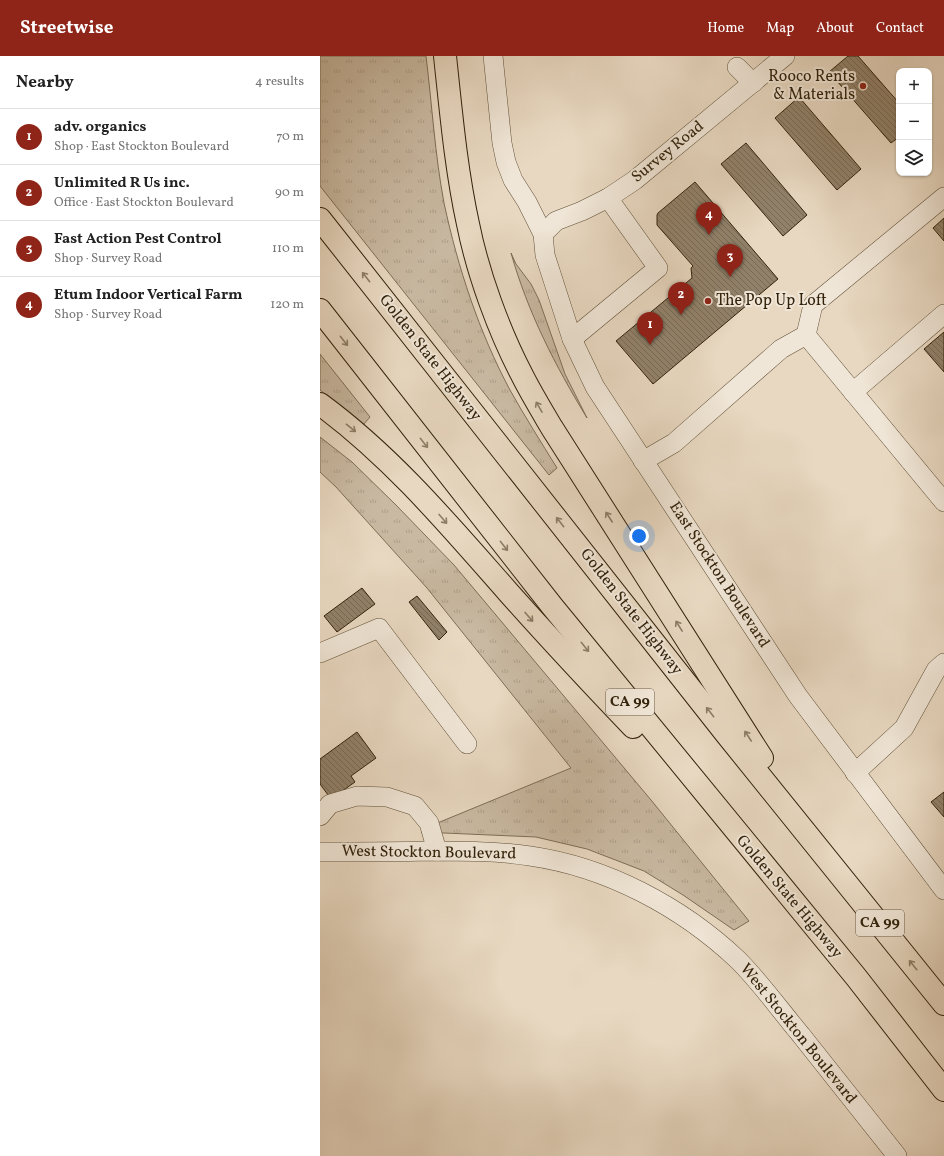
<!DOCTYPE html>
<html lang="en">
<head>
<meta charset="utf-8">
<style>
	:root { --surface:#fff; --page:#f2f2f2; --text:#222; --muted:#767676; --line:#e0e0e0; --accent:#8f2418 }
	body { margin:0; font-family:Vollkorn,serif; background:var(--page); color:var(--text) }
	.controls { position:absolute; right:12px; top:12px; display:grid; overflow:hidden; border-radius:8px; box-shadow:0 1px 3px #0004 }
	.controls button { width:36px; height:36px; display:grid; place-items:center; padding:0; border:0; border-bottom:1px solid var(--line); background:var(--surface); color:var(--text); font:20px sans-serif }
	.you { position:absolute; left:319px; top:480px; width:14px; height:14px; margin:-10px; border:3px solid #fff; border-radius:50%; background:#1a73e8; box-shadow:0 0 0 6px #1a73e833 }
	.badge { display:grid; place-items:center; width:26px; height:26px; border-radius:50%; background:var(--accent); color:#fff; font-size:13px; font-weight:700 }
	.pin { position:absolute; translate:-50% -33px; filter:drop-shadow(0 1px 2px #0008) }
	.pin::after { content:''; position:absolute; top:21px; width:14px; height:12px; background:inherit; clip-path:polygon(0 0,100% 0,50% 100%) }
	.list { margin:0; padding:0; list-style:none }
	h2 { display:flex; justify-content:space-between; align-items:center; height:52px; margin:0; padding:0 16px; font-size:17px }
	h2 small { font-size:13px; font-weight:400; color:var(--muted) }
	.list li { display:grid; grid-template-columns:26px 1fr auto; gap:12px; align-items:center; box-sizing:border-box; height:56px; padding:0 16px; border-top:1px solid var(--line) }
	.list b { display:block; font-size:15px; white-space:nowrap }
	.list p { margin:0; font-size:13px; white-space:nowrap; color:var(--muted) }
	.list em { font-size:13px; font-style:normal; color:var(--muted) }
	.icon { flex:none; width:22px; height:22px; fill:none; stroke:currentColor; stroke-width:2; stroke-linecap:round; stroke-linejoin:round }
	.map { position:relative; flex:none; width:624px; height:1100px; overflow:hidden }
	header { display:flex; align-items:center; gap:24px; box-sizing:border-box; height:56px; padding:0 20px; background:var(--accent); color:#fff }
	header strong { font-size:19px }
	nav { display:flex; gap:22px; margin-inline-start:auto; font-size:14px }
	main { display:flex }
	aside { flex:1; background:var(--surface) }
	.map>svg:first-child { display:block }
	.grass { fill:url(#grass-tufts); stroke:#7e6e56 }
	.building { fill:url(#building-back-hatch); stroke:#32220b }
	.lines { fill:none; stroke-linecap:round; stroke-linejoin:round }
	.minor-casing { stroke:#605038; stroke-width:20 }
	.highway-casing { stroke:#32220b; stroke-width:24 }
	.minor { stroke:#f0e6d7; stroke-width:19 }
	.highway { stroke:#e8d8c1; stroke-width:22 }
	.oneway { stroke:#8d7d66 }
	.poi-dot { fill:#8f2418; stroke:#f0e6d7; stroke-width:1.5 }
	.labels { text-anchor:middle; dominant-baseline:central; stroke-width:4; stroke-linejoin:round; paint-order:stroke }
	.shield { fill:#f0e6d7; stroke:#6b5d48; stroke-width:1 }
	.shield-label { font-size:15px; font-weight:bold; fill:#32220b }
	.poi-label { font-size:16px; fill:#32220b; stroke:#f0e6d7; text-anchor:end }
	.street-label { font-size:16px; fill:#32220b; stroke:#f0e6d7 }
</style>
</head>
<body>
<header>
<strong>Streetwise</strong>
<nav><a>Home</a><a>Map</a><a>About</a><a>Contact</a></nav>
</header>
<main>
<aside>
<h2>Nearby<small>4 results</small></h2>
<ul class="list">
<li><span class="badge">1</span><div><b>adv. organics</b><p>Shop · East Stockton Boulevard</p></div><em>70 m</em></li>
<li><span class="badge">2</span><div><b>Unlimited R Us inc.</b><p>Office · East Stockton Boulevard</p></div><em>90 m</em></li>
<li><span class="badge">3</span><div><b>Fast Action Pest Control</b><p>Shop · Survey Road</p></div><em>110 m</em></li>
<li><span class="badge">4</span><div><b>Etum Indoor Vertical Farm</b><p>Shop · Survey Road</p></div><em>120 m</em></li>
</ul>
</aside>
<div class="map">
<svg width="624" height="1100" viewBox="0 0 624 1100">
	<defs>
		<pattern id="grass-tufts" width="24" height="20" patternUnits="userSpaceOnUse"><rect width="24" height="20" fill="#c9b9a2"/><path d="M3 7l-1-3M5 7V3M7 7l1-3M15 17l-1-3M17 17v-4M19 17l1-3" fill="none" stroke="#ad9f8a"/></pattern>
		<pattern id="building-back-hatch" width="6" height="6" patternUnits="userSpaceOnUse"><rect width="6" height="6" fill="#91816a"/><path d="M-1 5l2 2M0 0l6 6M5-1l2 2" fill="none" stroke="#776955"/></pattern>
	</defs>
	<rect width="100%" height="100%" fill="#e8d8c1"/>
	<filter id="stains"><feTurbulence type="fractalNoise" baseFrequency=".005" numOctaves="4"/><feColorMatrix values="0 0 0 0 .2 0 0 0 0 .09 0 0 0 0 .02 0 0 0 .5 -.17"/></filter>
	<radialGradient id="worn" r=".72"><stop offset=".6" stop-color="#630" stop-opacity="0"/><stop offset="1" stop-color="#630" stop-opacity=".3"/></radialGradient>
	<!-- grass -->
	<g class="grass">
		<path d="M0 0H106C112 49 115 99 124 147 138 212 159 276 190 334 205 361 221 386 237 412L229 419 0 130Z"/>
		<path d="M191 197 196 208 211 228 219 244 245 318 267 362C235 309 208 257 191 197Z"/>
		<path d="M0 298 50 361 43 369 0 334Z"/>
		<path d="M0 381 32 406 76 449 134 509 331 744 429 865 414 874 363 839 324 815 267 793 216 781 101 776 115 768 251 712 107 532 16 431 0 416Z"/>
	</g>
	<!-- building -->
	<g class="building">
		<path d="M528 0H538L579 47V81L571 87 509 16Z"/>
		<path d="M479 41 541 113 517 134 455 62Z"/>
		<path d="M426 87 487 159 463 180 401 108Z"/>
		<path d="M375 126 458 223 333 328 296 285 372 222 371 212 373 210 337 169V159L338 157Z"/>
		<path d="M624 162V185L613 172Z"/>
		<path d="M624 276V316L604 293Z"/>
		<path d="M42 532 55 548 17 576 4 560Z"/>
		<path d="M97 540 127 576 119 584 89 546Z"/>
		<path d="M37 676 56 702 31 720 35 726 11 743 0 728V703Z"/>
		<path d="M624 736V761L611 746Z"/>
	</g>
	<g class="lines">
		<defs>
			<g id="minor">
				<path d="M173 0 182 87 186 106 193 124 207 146 223 178 225 199 252 283 275 331 478 640 624 834"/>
				<path d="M417 11 433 27"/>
				<path d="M223 178 236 165 262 155 288 142 315 124 465 0"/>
				<path d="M486 279 493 249 624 141"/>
				<path d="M252 283 338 212 288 142"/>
				<path d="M533 336 624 258"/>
				<path d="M323 405 354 387 461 293 486 279 624 446"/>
				<path d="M0 597 59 572 147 688"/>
				<path d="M535 717 584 672 616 614 624 607"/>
				<path d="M0 760 10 748 37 740 67 741 95 750 109 767 117 795"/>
				<path d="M0 796C36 796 73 796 109 795 143 795 177 795 210 800 287 811 362 851 418 904 441 927 460 954 481 979 513 1019 545 1060 577 1100"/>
			</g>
			<g id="highway">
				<path d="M125 0C131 56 136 113 148 168 158 218 179 275 202 319 211 337 222 355 232 372L442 702"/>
				<path d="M0 163 407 679 624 948"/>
				<path d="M0 254 232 550 536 921 624 1034"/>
				<path d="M0 348C72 401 129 469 188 536 229 582 271 627 313 671"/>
			</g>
		</defs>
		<!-- minor casing -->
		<use href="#minor" class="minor-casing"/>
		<!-- highway casing -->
		<use href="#highway" class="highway-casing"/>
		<!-- minor -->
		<use href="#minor" class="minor"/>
		<!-- highway -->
		<use href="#highway" class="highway"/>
	</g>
	<!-- one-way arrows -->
	<defs><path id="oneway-shaft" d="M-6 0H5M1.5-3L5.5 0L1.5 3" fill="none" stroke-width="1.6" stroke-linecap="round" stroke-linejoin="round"/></defs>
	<g class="oneway">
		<use href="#oneway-shaft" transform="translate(46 221) rotate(-128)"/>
		<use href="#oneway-shaft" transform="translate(24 285) rotate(52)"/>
		<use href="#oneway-shaft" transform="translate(219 351) rotate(-120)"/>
		<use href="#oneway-shaft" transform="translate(31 372) rotate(39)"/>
		<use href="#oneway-shaft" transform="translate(104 387) rotate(52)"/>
		<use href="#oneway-shaft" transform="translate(289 461) rotate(-123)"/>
		<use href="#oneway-shaft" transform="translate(123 463) rotate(49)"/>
		<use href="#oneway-shaft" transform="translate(240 466) rotate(-128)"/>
		<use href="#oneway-shaft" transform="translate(184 490) rotate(52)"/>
		<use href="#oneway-shaft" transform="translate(209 561) rotate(49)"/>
		<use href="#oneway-shaft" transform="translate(359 570) rotate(-122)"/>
		<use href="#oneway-shaft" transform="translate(265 591) rotate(51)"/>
		<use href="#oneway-shaft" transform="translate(390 656) rotate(-128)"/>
		<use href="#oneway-shaft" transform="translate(428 680) rotate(-123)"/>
		<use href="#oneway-shaft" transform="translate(593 909) rotate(-129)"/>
	</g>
	<!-- markers -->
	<g class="poi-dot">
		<circle cx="543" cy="30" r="4"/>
		<circle cx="388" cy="245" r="4"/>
	</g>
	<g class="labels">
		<!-- shield labels -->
		<g class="shield">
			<rect x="286" y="633" width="48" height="26" rx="3"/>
			<rect x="536" y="854" width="48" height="26" rx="3"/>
		</g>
		<g class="shield-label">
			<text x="310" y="646">CA 99</text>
			<text x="560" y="867">CA 99</text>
		</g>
		<!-- poi labels -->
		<g class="poi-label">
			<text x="535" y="21">Rooco Rents<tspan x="535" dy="18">&amp; Materials</tspan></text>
			<text x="396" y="245" text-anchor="start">The Pop Up Loft</text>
		</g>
		<!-- street labels -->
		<g class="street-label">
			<text transform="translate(348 96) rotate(-39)">Survey Road</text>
			<text transform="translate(110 302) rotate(52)">Golden State Highway</text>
			<text transform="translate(399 519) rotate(57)">East Stockton Boulevard</text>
			<text transform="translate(311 556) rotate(52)">Golden State Highway</text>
			<text transform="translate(109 797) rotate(1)">West Stockton Boulevard</text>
			<text transform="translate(469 841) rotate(50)">Golden State Highway</text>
			<text transform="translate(478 978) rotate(51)">West Stockton Boulevard</text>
		</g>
	</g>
	<rect width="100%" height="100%" filter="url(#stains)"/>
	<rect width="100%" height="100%" fill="url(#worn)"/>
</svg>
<div class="controls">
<button>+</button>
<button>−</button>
<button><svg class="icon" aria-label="layers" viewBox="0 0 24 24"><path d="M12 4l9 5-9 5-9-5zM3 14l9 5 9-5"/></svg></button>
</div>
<div class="you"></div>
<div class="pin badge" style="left:330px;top:289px">1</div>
<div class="pin badge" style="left:361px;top:259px">2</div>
<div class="pin badge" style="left:410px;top:221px">3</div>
<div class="pin badge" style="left:389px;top:179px">4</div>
</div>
</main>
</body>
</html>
